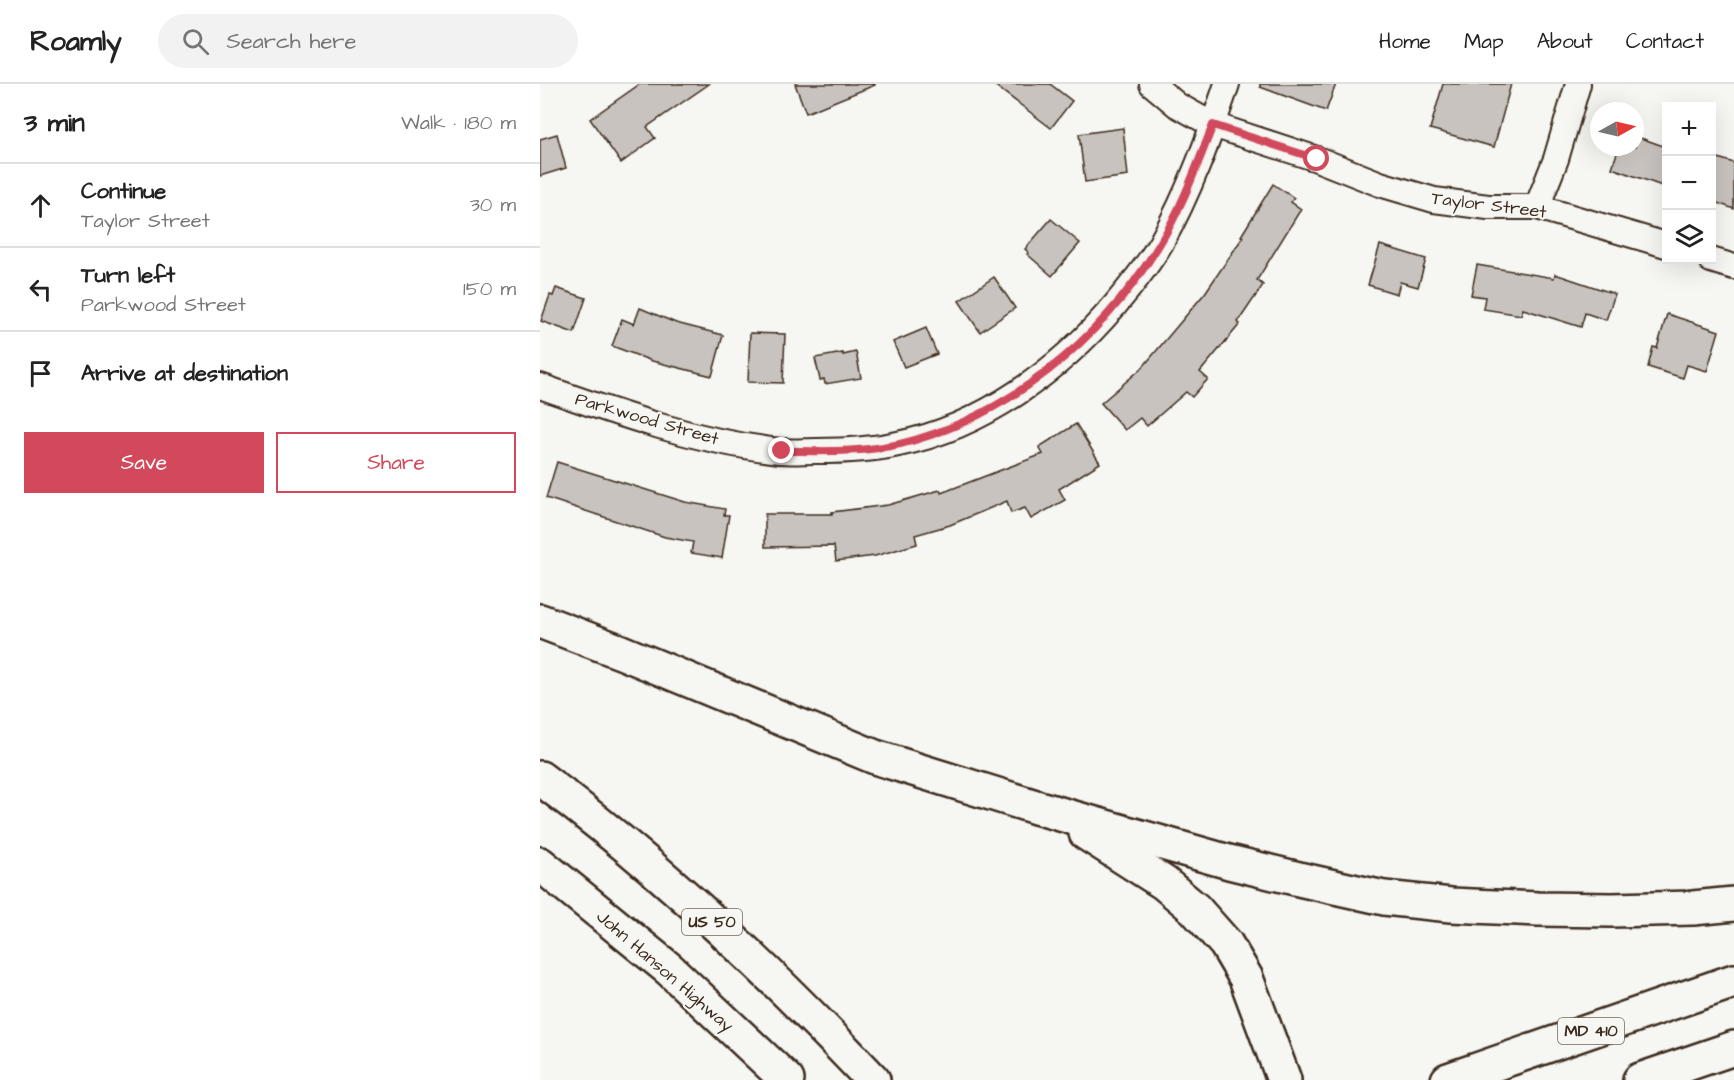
<!DOCTYPE html>
<html lang="en">
<head>
<meta charset="utf-8">
<style>
	:root { --surface:#fff; --page:#f2f2f2; --text:#222; --muted:#767676; --line:#e0e0e0; --accent:#d1495b }
	body { margin:0; font-family:"Architects Daughter",sans-serif; background:var(--page); color:var(--text) }
	.controls { position:absolute; right:18px; top:18px; display:grid; overflow:hidden; border-radius:0px; box-shadow:0 6px 24px #0002 }
	.controls button { width:54px; height:54px; display:grid; place-items:center; padding:0; border:0; border-bottom:2px solid var(--line); background:var(--surface); color:var(--text); font:30px sans-serif }
	.compass { position:absolute; left:1050px; top:18px; width:54px; height:54px; border-radius:50%; background:var(--surface); box-shadow:0 6px 24px #0002; rotate:82deg }
	.stop { position:absolute; width:18px; height:18px; margin:-14px; border:4px solid #d1495b; border-radius:50%; background:#fff }
	.stop.end { background:#d1495b; border-color:#fff; box-shadow:0 2px 6px #0008 }
	.list { margin:0; padding:0; list-style:none }
	h2 { display:flex; justify-content:space-between; align-items:center; height:78px; margin:0; padding:0 24px; font-size:26px }
	h2 small { font-size:20px; font-weight:400; color:var(--muted) }
	.list li { display:grid; grid-template-columns:39px 1fr auto; gap:18px; align-items:center; box-sizing:border-box; height:84px; padding:0 24px; border-top:2px solid var(--line) }
	.list b { display:block; font-size:22px; white-space:nowrap }
	.list p { margin:0; font-size:20px; white-space:nowrap; color:var(--muted) }
	.list em { font-size:20px; font-style:normal; color:var(--muted) }
	.actions { display:flex; gap:12px; padding:18px 24px }
	.actions a { flex:1; padding:14px 0; border:2px solid var(--accent); border-radius:0px; text-align:center; font-size:21px; color:var(--accent) }
	.actions .main { background:var(--accent); color:#fff }
	.icon { flex:none; width:33px; height:33px; fill:none; stroke:currentColor; stroke-width:2; stroke-linecap:round; stroke-linejoin:round }
	.map { position:relative; flex:none; width:1194px; height:996px; overflow:hidden }
	header { display:flex; align-items:center; gap:36px; box-sizing:border-box; height:84px; padding:0 30px; background:var(--surface); border-bottom:2px solid var(--line) }
	header strong { font-size:28px }
	nav { display:flex; gap:33px; margin-inline-start:auto; font-size:21px }
	.search { width:420px; height:54px; background:var(--page); display:flex; align-items:center; gap:15px; box-sizing:border-box; padding:0 21px; border-radius:33px; color:var(--muted); font-size:22px }
	main { display:flex }
	aside { flex:1; background:var(--surface) }
	.map>svg:first-child { display:block }
	.building { fill:#c8c3be; stroke:#3b2a1e; stroke-width:1.5 }
	.lines { fill:none; stroke-linecap:round; stroke-linejoin:round }
	.minor-casing { stroke:#3b2a1e; stroke-width:28 }
	.primary-casing { stroke:#3b2a1e; stroke-width:38 }
	.motorway-casing { stroke:#3b2a1e; stroke-width:38 }
	.minor { stroke:#f6f6f2; stroke-width:24 }
	.primary { stroke:#f6f6f2; stroke-width:33 }
	.motorway { stroke:#f6f6f2; stroke-width:33 }
	.route { stroke:#d1495b; stroke-width:8 }
	.labels { text-anchor:middle; dominant-baseline:central; stroke-width:4.5; stroke-linejoin:round; paint-order:stroke }
	.shield { fill:#f6f6f2; stroke:#73675e; stroke-width:1.5 }
	.shield-label { font-size:16px; font-weight:bold; fill:#3b2a1e }
	.street-label { font-size:18px; fill:#3b2a1e; stroke:#f6f6f2 }
</style>
</head>
<body>
<header>
<strong>Roamly</strong>
<div class="search"><svg class="icon" aria-label="search" viewBox="0 0 24 24"><circle cx="10" cy="10" r="6"/><path d="M15 15l6 6"/></svg>Search here</div>
<nav><a>Home</a><a>Map</a><a>About</a><a>Contact</a></nav>
</header>
<main>
<aside>
<h2>3 min<small>Walk · 180 m</small></h2>
<ul class="list">
<li><svg class="icon" aria-label="ahead" viewBox="0 0 24 24"><path d="M12 20V5M6 11l6-6 6 6"/></svg><div><b>Continue</b><p>Taylor Street</p></div><em>30 m</em></li>
<li><svg class="icon" aria-label="left" viewBox="0 0 24 24"><path d="M17 20v-9H6M10 6l-5 5 5 5"/></svg><div><b>Turn left</b><p>Parkwood Street</p></div><em>150 m</em></li>
<li><svg class="icon" aria-label="arrive" viewBox="0 0 24 24"><path d="M6 21V4h12l-3 4 3 4H6"/></svg><div><b>Arrive at destination</b></div></li>
</ul>
<div class="actions"><a class="main">Save</a><a>Share</a></div>
</aside>
<div class="map">
<svg width="1194" height="996" viewBox="0 0 1194 996">
	<rect width="100%" height="100%" fill="#f6f6f2"/>
	<filter id="ink" filterUnits="userSpaceOnUse"><feTurbulence type="fractalNoise" baseFrequency=".0167" numOctaves="2"/><feDisplacementMap in="SourceGraphic" scale="12" xChannelSelector="R" yChannelSelector="G"/><feConvolveMatrix kernelMatrix="1 2 1 2 8 2 1 2 1" color-interpolation-filters="sRGB"/></filter>
	<g filter="url(#ink)">
		<!-- building -->
		<g class="building">
			<path d="M100 0H169L107 43 115 54 81 79 50 35Z"/>
			<path d="M255 0H335V1L266 29Z"/>
			<path d="M453 0H510L532 17 511 44Z"/>
			<path d="M720 0H796L786 27 720 3Z"/>
			<path d="M903 0H971L954 63 890 45Z"/>
			<path d="M583 44 588 92 545 98 539 50Z"/>
			<path d="M17 50 26 84 0 92V55Z"/>
			<path d="M1095 52 1126 63V88L1122 102 1072 84 1079 63H1095Z"/>
			<path d="M1172 72 1194 79V125L1172 117Z"/>
			<path d="M733 100 754 114 751 118 761 125 717 196 723 201 698 238 700 240 660 288 668 295 652 313 646 308 607 342 600 334 585 346 561 319 602 284 665 209 703 153 701 152Z"/>
			<path d="M511 135 540 159 512 192 487 170 489 169 485 165Z"/>
			<path d="M840 161 886 175 878 203 860 198 857 210 828 201Z"/>
			<path d="M937 181 1014 194 1015 190 1075 210 1066 236 1045 229 1041 243 983 225 981 231 943 225 945 213 931 211Z"/>
			<path d="M454 193 475 224 440 248 419 217Z"/>
			<path d="M16 204 46 214 34 249 1 237 10 211 13 212Z"/>
			<path d="M100 224 136 239 183 251 172 292 112 277 72 262 82 235 94 240Z"/>
			<path d="M1127 230 1179 247 1167 287 1147 281 1143 294 1108 283 1113 263 1117 264Z"/>
			<path d="M386 244 397 270 364 283 353 258Z"/>
			<path d="M210 249 245 250 243 299 208 298Z"/>
			<path d="M316 268 321 294 285 300 284 295 280 296 275 274 303 269V271Z"/>
			<path d="M536 340 560 379 519 405 525 416 491 435 485 424 471 429 467 417 410 441 375 451 377 460 335 472 296 477 294 462 225 463V430H292V428L348 421 400 406 401 409 503 370 499 363Z"/>
			<path d="M17 378 145 418 185 425 184 431H189L182 474 151 469 153 458 125 453 6 414Z"/>
		</g>
		<g class="lines">
			<defs>
				<g id="minor">
					<path d="M612 0 637 21 673 41 777 75 840 100 894 116 948 123H997L1126 161"/>
					<path d="M997 123 1016 75 1038 0"/>
					<path d="M1171 176 1194 183"/>
					<path d="M0 302C78 330 158 358 240 367 252 368 264 367 276 367 303 367 331 366 358 360 443 343 520 286 575 221 592 201 608 181 621 159 649 109 669 54 687 0"/>
				</g>
				<g id="primary">
					<path d="M908 996 1194 897"/>
					<path d="M1100 996 1194 964"/>
				</g>
				<g id="motorway">
					<path d="M0 537 81 568 335 673 499 724 689 778 763 796 844 814 911 821 998 825 1072 826 1153 824 1194 820"/>
					<path d="M0 694C120 783 230 887 333 996"/>
					<path d="M546 749 624 799 655 825 686 860 706 894 744 996"/>
					<path d="M0 780 129 885 247 996"/>
					<path d="M1125 996 1142 982"/>
				</g>
			</defs>
			<!-- minor casing -->
			<use href="#minor" class="minor-casing"/>
			<!-- primary casing -->
			<use href="#primary" class="primary-casing"/>
			<!-- motorway casing -->
			<use href="#motorway" class="motorway-casing"/>
			<!-- minor -->
			<use href="#minor" class="minor"/>
			<!-- primary -->
			<use href="#primary" class="primary"/>
			<!-- motorway -->
			<use href="#motorway" class="motorway"/>
		</g>
	</g>
	<g class="lines" filter="url(#ink)">
		<!-- route -->
		<path class="route" d="M242 367C281 367 321 369 360 360 469 333 561 256 619 161 642 124 657 81 673 41L777 75"/>
	</g>
	<g class="labels">
		<!-- shield labels -->
		<g class="shield">
			<rect x="142" y="825" width="60" height="26" rx="4.5"/>
			<rect x="1018" y="934" width="66" height="26" rx="4.5"/>
		</g>
		<g class="shield-label">
			<text x="172" y="838">US 50</text>
			<text x="1051" y="947">MD 410</text>
		</g>
		<!-- street labels -->
		<g class="street-label">
			<text transform="translate(949 121) rotate(7)">Taylor Street</text>
			<text transform="translate(107 335) rotate(16)">Parkwood Street</text>
			<text transform="translate(125 887) rotate(41)">John Hanson Highway</text>
		</g>
	</g>
</svg>
<div class="controls">
<button>+</button>
<button>−</button>
<button><svg class="icon" aria-label="layers" viewBox="0 0 24 24"><path d="M12 4l9 5-9 5-9-5zM3 14l9 5 9-5"/></svg></button>
</div>
<svg class="compass" viewBox="-18 -18 36 36"><path d="M0-13l5 13h-10z" fill="#e53935"/><path d="M0 13l5-13h-10z" fill="#767676"/></svg>
<div class="stop" style="left:777px;top:75px"></div>
<div class="stop end" style="left:242px;top:367px"></div>
</div>
</main>
</body>
</html>
